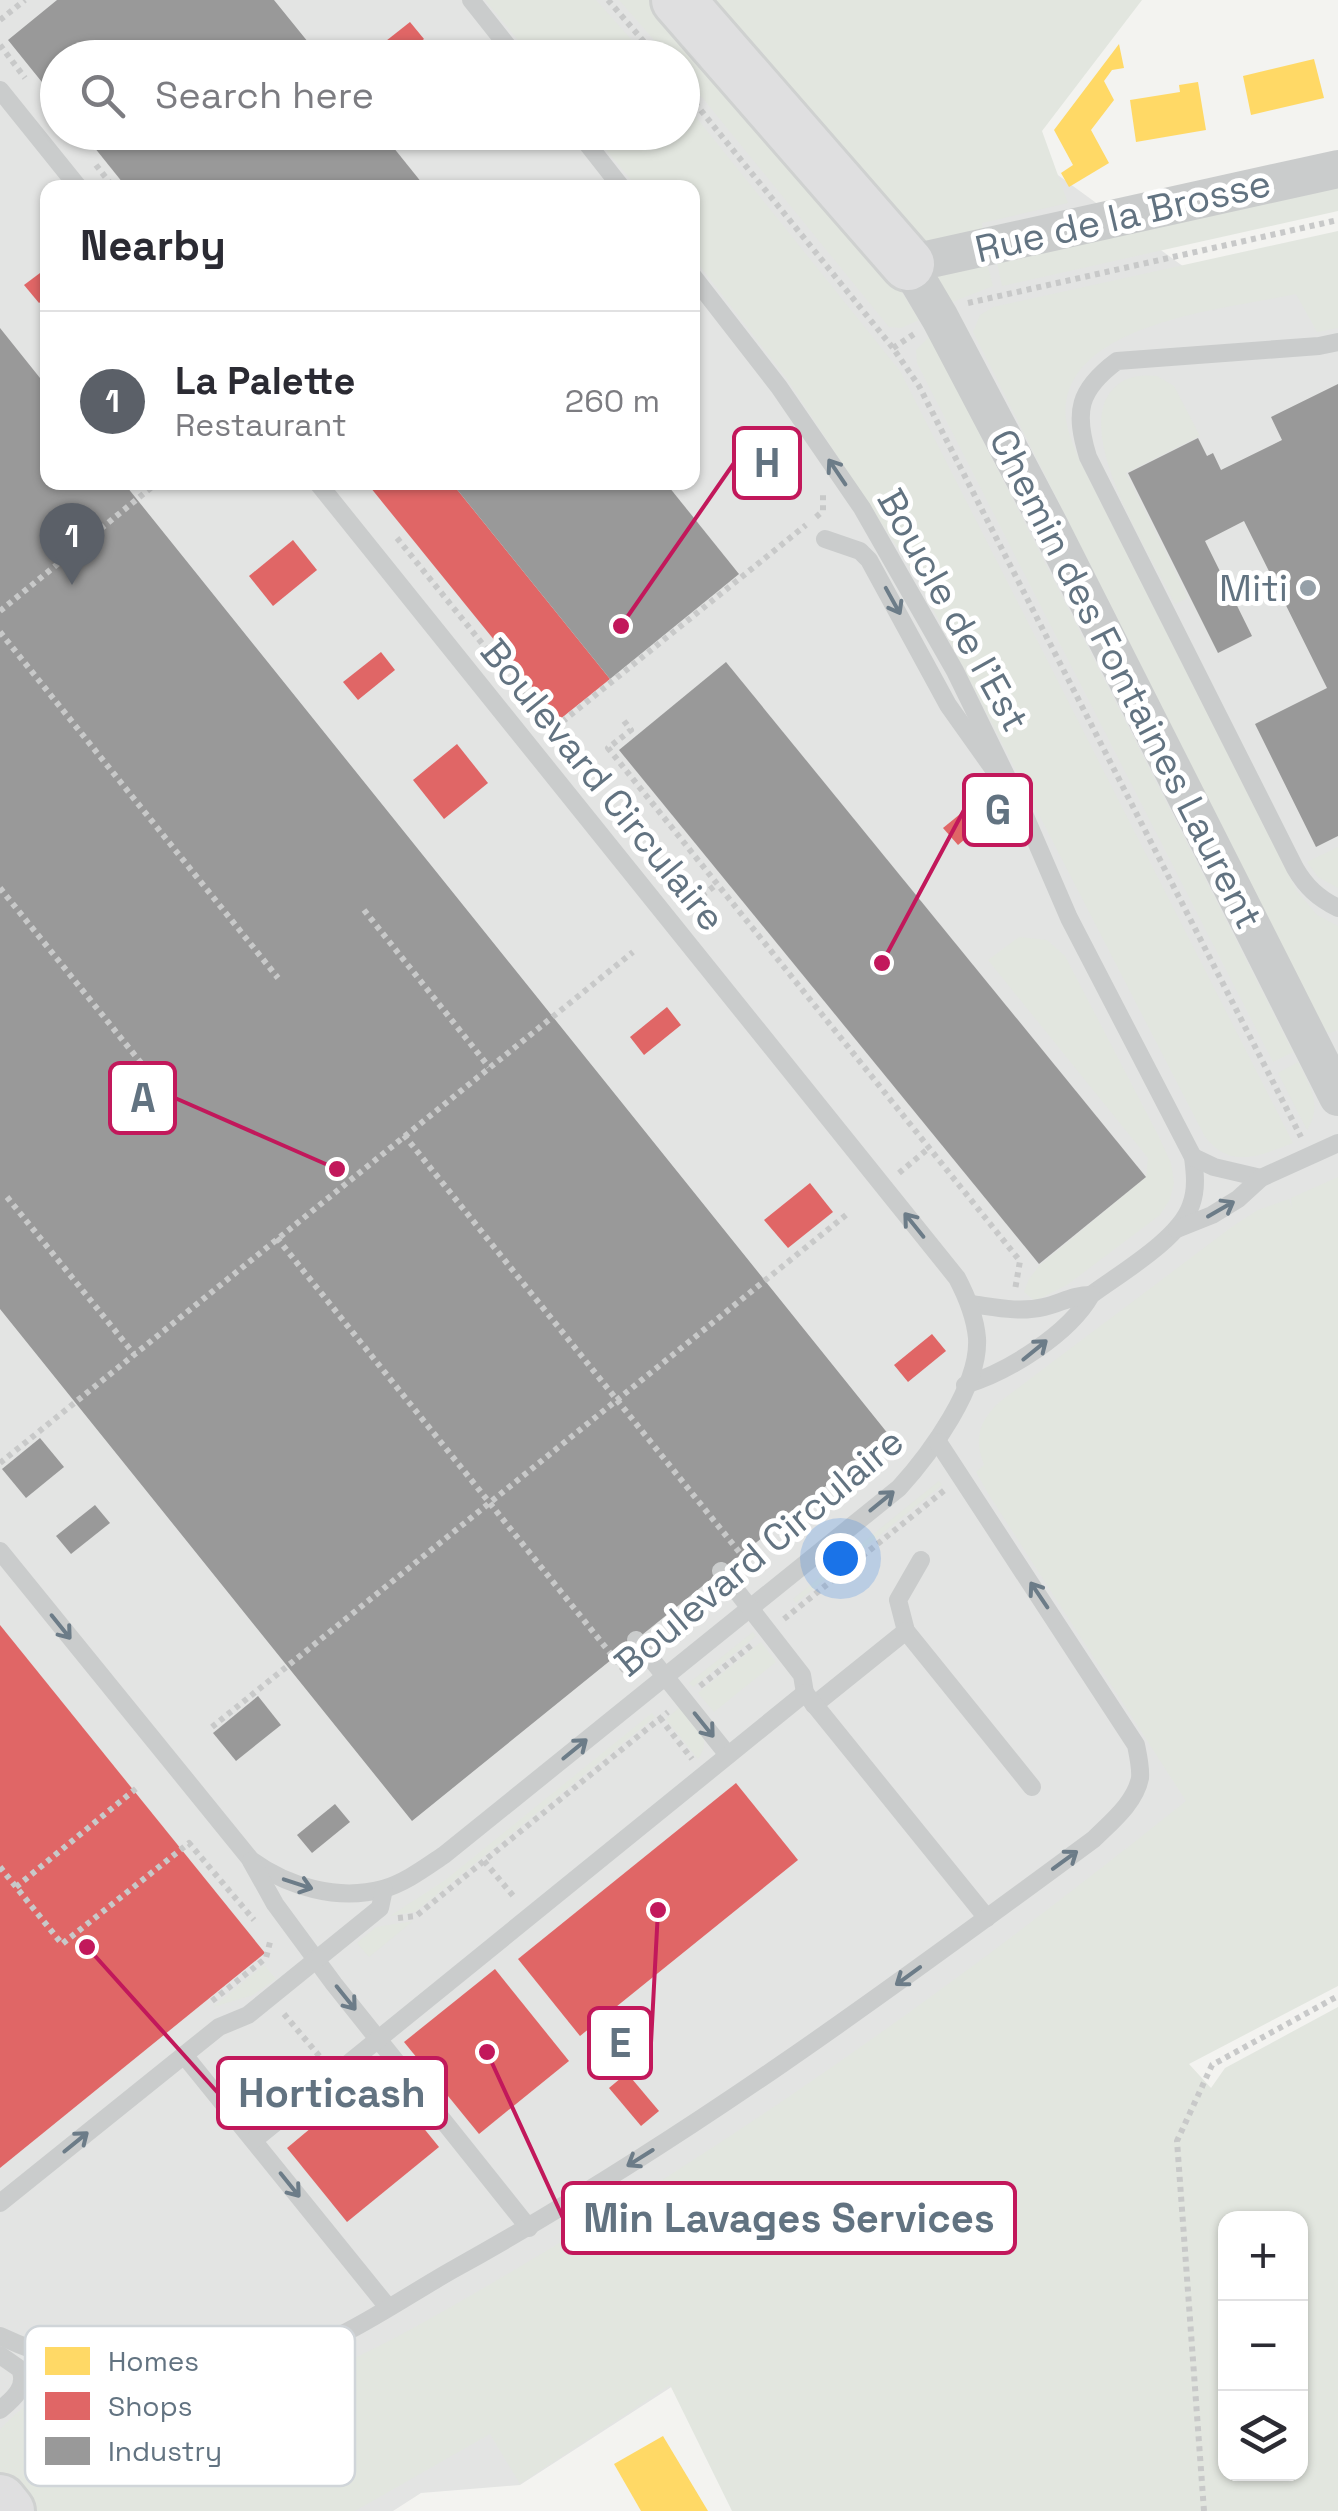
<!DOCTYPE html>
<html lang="en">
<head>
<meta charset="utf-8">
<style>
	:root { --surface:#fff; --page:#f2f2f3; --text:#2b2b33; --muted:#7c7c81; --line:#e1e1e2; --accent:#5b6068 }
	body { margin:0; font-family:"Space Grotesk",sans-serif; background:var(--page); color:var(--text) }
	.controls { position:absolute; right:30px; bottom:30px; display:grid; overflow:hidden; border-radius:20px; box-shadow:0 2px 8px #0004 }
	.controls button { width:90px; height:90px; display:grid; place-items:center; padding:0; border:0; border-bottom:2px solid var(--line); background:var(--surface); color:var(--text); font:50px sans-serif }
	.you { position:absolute; left:840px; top:1558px; width:35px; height:35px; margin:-25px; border:8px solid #fff; border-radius:50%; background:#1a73e8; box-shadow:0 0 0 15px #1a73e833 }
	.badge { display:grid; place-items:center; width:65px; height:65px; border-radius:50%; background:var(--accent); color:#fff; font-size:32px; font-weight:700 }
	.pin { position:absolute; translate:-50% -82px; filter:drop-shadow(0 2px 5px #0008) }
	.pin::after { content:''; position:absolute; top:52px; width:35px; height:30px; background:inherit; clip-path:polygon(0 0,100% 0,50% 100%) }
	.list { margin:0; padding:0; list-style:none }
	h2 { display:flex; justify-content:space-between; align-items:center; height:130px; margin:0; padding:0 40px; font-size:42px }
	h2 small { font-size:32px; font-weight:400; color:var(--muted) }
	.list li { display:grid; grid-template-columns:65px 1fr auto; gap:30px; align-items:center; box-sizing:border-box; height:180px; padding:0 40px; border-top:2px solid var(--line) }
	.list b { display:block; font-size:38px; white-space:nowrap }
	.list p { margin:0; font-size:32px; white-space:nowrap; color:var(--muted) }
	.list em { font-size:32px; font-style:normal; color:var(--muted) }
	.icon { flex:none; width:55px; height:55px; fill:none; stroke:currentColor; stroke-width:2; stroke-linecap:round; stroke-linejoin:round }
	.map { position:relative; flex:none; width:1338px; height:2511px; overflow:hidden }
	.search { position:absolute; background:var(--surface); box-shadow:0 2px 8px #0004; left:40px; top:40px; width:660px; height:110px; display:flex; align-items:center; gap:25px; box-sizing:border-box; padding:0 35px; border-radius:55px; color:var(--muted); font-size:38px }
	.panel { position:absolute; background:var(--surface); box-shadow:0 2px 8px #0004; left:40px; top:180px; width:660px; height:310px; border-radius:20px }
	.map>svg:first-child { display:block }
	.built { fill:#e3e4e3; fill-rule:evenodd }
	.green { fill:#e2e6df; fill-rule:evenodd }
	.homes { fill:#ffd966 }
	.shops { fill:#e06666 }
	.industry { fill:#999 }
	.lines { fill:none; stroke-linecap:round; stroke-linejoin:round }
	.secondary-casing { stroke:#cfd1d0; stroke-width:58 }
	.path { stroke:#c8c9c9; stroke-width:6; stroke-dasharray:5 5; stroke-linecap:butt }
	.lane { stroke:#cacccc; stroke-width:18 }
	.street { stroke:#cacccc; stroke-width:38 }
	.secondary { stroke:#dfdfe0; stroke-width:52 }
	.oneway { stroke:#6c7c88 }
	.poi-dot { fill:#95a0a8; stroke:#fff; stroke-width:4 }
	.labels { text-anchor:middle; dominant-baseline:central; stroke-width:10; stroke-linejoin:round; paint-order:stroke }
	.street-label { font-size:38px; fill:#627381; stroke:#fff }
	.poi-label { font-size:38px; fill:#627381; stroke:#fff; text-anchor:end }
	.key { fill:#fff; stroke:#d0d5d9; stroke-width:2.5 }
	.key-label { font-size:28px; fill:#627381 }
	.leader { fill:none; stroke:#c2185b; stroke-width:4 }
	.callout-dot { fill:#c2185b; stroke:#fff; stroke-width:4 }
	.callout { fill:#fff; stroke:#c2185b; stroke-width:4 }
	.callout-label { font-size:40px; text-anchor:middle; font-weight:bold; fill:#627381 }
</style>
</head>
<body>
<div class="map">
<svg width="1338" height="2511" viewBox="0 0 1338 2511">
	<rect width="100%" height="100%" fill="#f3f3f0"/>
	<!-- built -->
	<path class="built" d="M0 0H818L1217 291 1338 266V1974L1182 2056 520 2485 421 2493 393 2511H11L0 2497ZM58 58H682V132H58ZM48 188H692V482H48Z"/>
	<!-- green -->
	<g class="green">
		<path d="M485 0H596L647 57H532Z"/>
		<path d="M619 0H654L892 276 919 320 901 328 889 327 683 74 682 58 669 57Z"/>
		<path d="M711 0H1142L1042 131 1068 203 982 223 983 233 920 243 755 66 764 54Z"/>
		<path d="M683 101 900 371 1293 1143C1259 1156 1229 1170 1204 1135L916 576 787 379 693 257 692 188 637 187 592 133 682 132Z"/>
		<path d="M1338 181V211L1002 286 996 258Z"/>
		<path d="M1338 231V328L1317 332 1296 294C1232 308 1079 320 1066 402 1063 423 1072 442 1080 461L1297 891 1317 915 1338 926V1030L1330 1033 1325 1031 973 332 980 315 993 307Z"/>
		<path d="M985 256 993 286 950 303 935 275Z"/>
		<path d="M930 336 1293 1052 1273 1062 917 363 916 350Z"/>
		<path d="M1157 376 1174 386 1200 436 1126 473 1188 598 1175 604C1152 557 1077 442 1109 394 1121 377 1137 374 1157 376Z"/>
		<path d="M1338 847V888L1318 877 1307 862Z"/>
		<path d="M1019 937 1047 940 1065 956 1159 1137 1171 1163 1174 1183 1170 1199 1160 1215 1067 1285 1035 1301 1024 1292 1029 1279 1040 1265 1146 1177 1148 1158 988 960Z"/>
		<path d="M1298 1062C1310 1086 1323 1105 1307 1130L1278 1073Z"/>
		<path d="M1338 1177V1986L1189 2064 1211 2088 1225 2068 1338 2007V2511H732L670 2385 520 2484 490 2434 355 2511H25L0 2480V2430C12 2415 36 2396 55 2392 73 2388 110 2402 130 2404 200 2411 272 2397 336 2367 416 2330 492 2283 568 2238 785 2108 989 1959 1186 1801L989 1495 976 1472 984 1465C973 1437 980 1419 1002 1400L1233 1226 1258 1210 1289 1199 1292 1208 1291 1198ZM1226 2218H1300V2474H1226Z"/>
		<path d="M939 1481 942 1485 796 1603 793 1599Z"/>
		<path d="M753 1632 756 1636 693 1687 689 1683Z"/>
		<path d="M761 1642 776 1662 714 1712 698 1693Z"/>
		<path d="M680 1707C695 1723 714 1737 698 1759L666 1719Z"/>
		<path d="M652 1713 655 1717 415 1912 390 1916 444 1881Z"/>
		<path d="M413 1921 369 1957 357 1943 376 1927Z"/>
		<path d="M264 1965 276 1979 253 1995 213 2007Z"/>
	</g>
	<!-- homes -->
	<g class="homes">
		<path d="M1119 44 1124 68 1112 70 1104 81 1114 100 1091 130 1109 163 1069 187 1061 173 1073 165 1054 130Z"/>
		<path d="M1314 59 1324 98 1251 115 1243 76Z"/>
		<path d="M1198 82 1206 130 1136 142 1130 100 1180 92 1179 85Z"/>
		<path d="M663 2436 708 2511H641L614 2464Z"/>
	</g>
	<!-- shops -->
	<g class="shops">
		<path d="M410 22 424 39 401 58H377L372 52Z"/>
		<path d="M48 267V296L39 303 24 285Z"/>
		<path d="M366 482H451L610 679 559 720Z"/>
		<path d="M293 540 317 570 273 606 249 576Z"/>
		<path d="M381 652 395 670 358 700 343 682Z"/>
		<path d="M457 744 488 783 444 819 413 780Z"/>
		<path d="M981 797 995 814 958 845 943 828Z"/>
		<path d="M667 1007 681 1025 644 1055 630 1037Z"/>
		<path d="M810 1183 833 1212 788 1248 764 1220Z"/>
		<path d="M932 1334 946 1351 908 1382 894 1365Z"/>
		<path d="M0 1625 265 1953 0 2168Z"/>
		<path d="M736 1783 798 1860 580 2036 518 1959Z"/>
		<path d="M495 1969 569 2061 479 2134 404 2042Z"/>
		<path d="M378 2072 439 2147 347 2222 287 2148Z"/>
		<path d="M627 2073 659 2111 641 2126 609 2088Z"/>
	</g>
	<!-- industry -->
	<g class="industry">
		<path d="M57 0H274L321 58H58V102L8 40Z"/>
		<path d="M82 132H381L426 188H127Z"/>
		<path d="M0 328 48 388V482H123L889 1435 412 1821 0 1309Z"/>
		<path d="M1338 384V836L1316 847 1255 724 1327 688 1244 521 1205 541 1252 636 1218 653 1128 473 1198 438 1207 456 1213 453 1221 470 1282 440 1271 417Z"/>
		<path d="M451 482H665L739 574 610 679Z"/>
		<path d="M726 662 1146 1177 1039 1264 619 750Z"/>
		<path d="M40 1438 64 1467 26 1498 2 1469Z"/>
		<path d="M95 1505 110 1523 71 1554 56 1536Z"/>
		<path d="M258 1696 281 1725 236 1761 213 1733Z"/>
		<path d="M335 1804 350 1822 312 1853 297 1835Z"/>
	</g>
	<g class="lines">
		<defs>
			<g id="secondary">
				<path d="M678 0 908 264"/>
				<path d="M0 2501 8 2511"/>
			</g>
		</defs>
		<!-- secondary casing -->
		<use href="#secondary" class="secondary-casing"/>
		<!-- path -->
		<g class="path">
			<path d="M608 0 658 58"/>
			<path d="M0 20 25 0"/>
			<path d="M0 45 25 78"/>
			<path d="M682 87 893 348 919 386 1301 1137"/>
			<path d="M96 165 114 188"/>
			<path d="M968 303 1338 220"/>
			<path d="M893 348 914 334"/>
			<path d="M816 517 823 511V493"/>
			<path d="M397 538 552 730 806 525"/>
			<path d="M0 611 158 482"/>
			<path d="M0 632 278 978"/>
			<path d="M624 721 631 730 608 748 1020 1261 1015 1290"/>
			<path d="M0 888 154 1079"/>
			<path d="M686 908 717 884"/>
			<path d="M364 910 489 1067"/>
			<path d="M404 1135 740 1553"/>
			<path d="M899 1173 929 1148"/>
			<path d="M7 1197 134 1354"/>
			<path d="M277 1238 627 1674"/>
			<path d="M0 1463 633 952"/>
			<path d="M784 1619 946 1489"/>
			<path d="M700 1686 753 1644"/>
			<path d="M660 1718 692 1759"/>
			<path d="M212 1727 846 1215"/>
			<path d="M484 1861 515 1898"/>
			<path d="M0 1867 62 1944 189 1843 254 1920"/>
			<path d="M16 1887 138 1787"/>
			<path d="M398 1918 416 1916 668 1712"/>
			<path d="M212 2001 266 1958 270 1942"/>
			<path d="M284 2014 321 2058"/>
			<path d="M1204 2511 1177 2141 1212 2065 1338 1996"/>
		</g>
		<!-- lane -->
		<g class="lane">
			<path d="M471 0 517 58"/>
			<path d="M0 90 79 188"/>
			<path d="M578 132 622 188"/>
			<path d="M692 275 779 387 862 508 955 671 1019 802 1069 918 1193 1157C1195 1173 1197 1189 1191 1205 1180 1239 1119 1274 1091 1295 1069 1334 1008 1372 965 1385"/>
			<path d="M1338 342 1319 346 1117 361C1078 390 1074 412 1088 457L1295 868C1306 887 1318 898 1338 908"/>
			<path d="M825 539 860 551 869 560 948 705 997 774"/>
			<path d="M1193 1157 1214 1167 1261 1178"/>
			<path d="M1177 1229 1212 1215 1238 1199 1261 1178 1338 1143"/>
			<path d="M970 1304C994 1307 1019 1313 1044 1307 1061 1303 1073 1295 1091 1295"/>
			<path d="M0 1551 251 1860C288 1887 338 1901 383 1889 405 1883 426 1867 444 1855L899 1488C930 1454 980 1386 977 1338 975 1316 967 1297 957 1278L317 482"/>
			<path d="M921 1560 898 1600 906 1631 1032 1787"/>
			<path d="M721 1571 802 1675 805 1693"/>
			<path d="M636 1640 728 1755"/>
			<path d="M814 1705 906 1631"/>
			<path d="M251 1861 275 1904 334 1984 529 2228"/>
			<path d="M184 2055 387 2306"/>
			<path d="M254 2140 805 1693 987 1918"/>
			<path d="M0 2203 219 2027 248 2015 380 1908 384 1889"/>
			<path d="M0 2336C89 2378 185 2383 280 2359 342 2342 399 2300 454 2269 680 2144 887 1992 1094 1839 1111 1822 1135 1803 1140 1778 1141 1768 1138 1755 1136 1745L938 1442"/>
			<path d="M0 2355 20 2369C28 2387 13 2399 0 2410"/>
		</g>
		<!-- street -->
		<path class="street" d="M1338 169 908 264 940 318 1050 527 1338 1097"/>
		<!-- secondary -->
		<use href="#secondary" class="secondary"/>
	</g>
	<!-- one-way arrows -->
	<defs><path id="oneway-shaft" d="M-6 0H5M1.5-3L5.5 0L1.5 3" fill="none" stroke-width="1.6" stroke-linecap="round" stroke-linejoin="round" transform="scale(2.5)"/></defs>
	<g class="oneway">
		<use href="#oneway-shaft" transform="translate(837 472) rotate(-124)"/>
		<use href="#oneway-shaft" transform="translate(893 601) rotate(61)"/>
		<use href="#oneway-shaft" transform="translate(1221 1209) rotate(-30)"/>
		<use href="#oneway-shaft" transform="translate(914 1225) rotate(-129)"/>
		<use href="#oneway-shaft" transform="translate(1035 1350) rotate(-39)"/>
		<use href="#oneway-shaft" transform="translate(882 1501) rotate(-39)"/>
		<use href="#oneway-shaft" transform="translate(1039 1595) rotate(-124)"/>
		<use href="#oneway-shaft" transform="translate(61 1627) rotate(51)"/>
		<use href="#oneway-shaft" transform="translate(704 1725) rotate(51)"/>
		<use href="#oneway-shaft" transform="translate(575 1749) rotate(-39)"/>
		<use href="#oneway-shaft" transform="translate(1065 1860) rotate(-36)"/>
		<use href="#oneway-shaft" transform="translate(298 1884) rotate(18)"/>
		<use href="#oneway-shaft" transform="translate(908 1976) rotate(144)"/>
		<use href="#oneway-shaft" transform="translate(346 1998) rotate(51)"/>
		<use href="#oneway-shaft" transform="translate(76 2142) rotate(-39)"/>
		<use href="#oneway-shaft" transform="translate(640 2158) rotate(148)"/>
		<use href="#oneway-shaft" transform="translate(290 2185) rotate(51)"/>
	</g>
	<!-- markers -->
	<circle class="poi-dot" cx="1308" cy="588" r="10"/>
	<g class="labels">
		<!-- street labels -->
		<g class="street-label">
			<text transform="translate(1123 216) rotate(-13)">Rue de la Brosse</text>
			<text transform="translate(953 610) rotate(61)">Boucle de l'Est</text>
			<text transform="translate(1126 679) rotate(63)">Chemin des Fontaines Laurent</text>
			<text transform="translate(603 785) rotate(51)">Boulevard Circulaire</text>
			<text transform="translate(759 1552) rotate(-40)">Boulevard Circulaire</text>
		</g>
		<!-- poi labels -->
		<g class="poi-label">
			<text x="1288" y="588">Miti</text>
		</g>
	</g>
	<!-- legend -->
	<rect x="25" y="2326" width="330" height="160" rx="15" class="key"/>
	<rect x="45" y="2347" width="45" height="28" fill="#ffd966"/>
	<rect x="45" y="2392" width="45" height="28" fill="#e06666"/>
	<rect x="45" y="2437" width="45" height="28" fill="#999"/>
	<g class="key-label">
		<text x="108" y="2371">Homes</text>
		<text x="108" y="2416">Shops</text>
		<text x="108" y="2461">Industry</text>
	</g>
	<!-- callouts -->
	<path class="leader" d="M621 626L734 463M882 963L964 810M337 1169L175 1098M658 1910L651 2043M87 1947L218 2093M487 2052L563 2218"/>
	<g class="callout-dot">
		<circle cx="621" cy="626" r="10"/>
		<circle cx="882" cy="963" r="10"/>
		<circle cx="337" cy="1169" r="10"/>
		<circle cx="658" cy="1910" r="10"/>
		<circle cx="87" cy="1947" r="10"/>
		<circle cx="487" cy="2052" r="10"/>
	</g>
	<g class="callout">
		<rect x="734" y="428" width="66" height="70" rx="10"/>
		<rect x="964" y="775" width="67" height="70" rx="10"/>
		<rect x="110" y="1063" width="65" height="70" rx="10"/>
		<rect x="589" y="2008" width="62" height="70" rx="10"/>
		<rect x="218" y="2058" width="228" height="70" rx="10"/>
		<rect x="563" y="2183" width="452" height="70" rx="10"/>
	</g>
	<g class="callout-label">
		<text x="767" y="477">H</text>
		<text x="998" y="824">G</text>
		<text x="143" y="1112">A</text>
		<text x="620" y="2057">E</text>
		<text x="332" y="2107">Horticash</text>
		<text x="789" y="2232">Min Lavages Services</text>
	</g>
</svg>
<div class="controls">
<button>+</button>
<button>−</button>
<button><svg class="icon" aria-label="layers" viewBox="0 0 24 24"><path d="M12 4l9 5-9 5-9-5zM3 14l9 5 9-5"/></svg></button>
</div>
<div class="you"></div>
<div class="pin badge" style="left:72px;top:585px">1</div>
<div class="search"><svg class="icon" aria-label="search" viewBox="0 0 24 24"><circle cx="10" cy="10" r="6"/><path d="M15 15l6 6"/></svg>Search here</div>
<section class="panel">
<h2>Nearby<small></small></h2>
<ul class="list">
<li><span class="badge">1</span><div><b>La Palette</b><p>Restaurant</p></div><em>260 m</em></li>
</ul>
</section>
</div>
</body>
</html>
